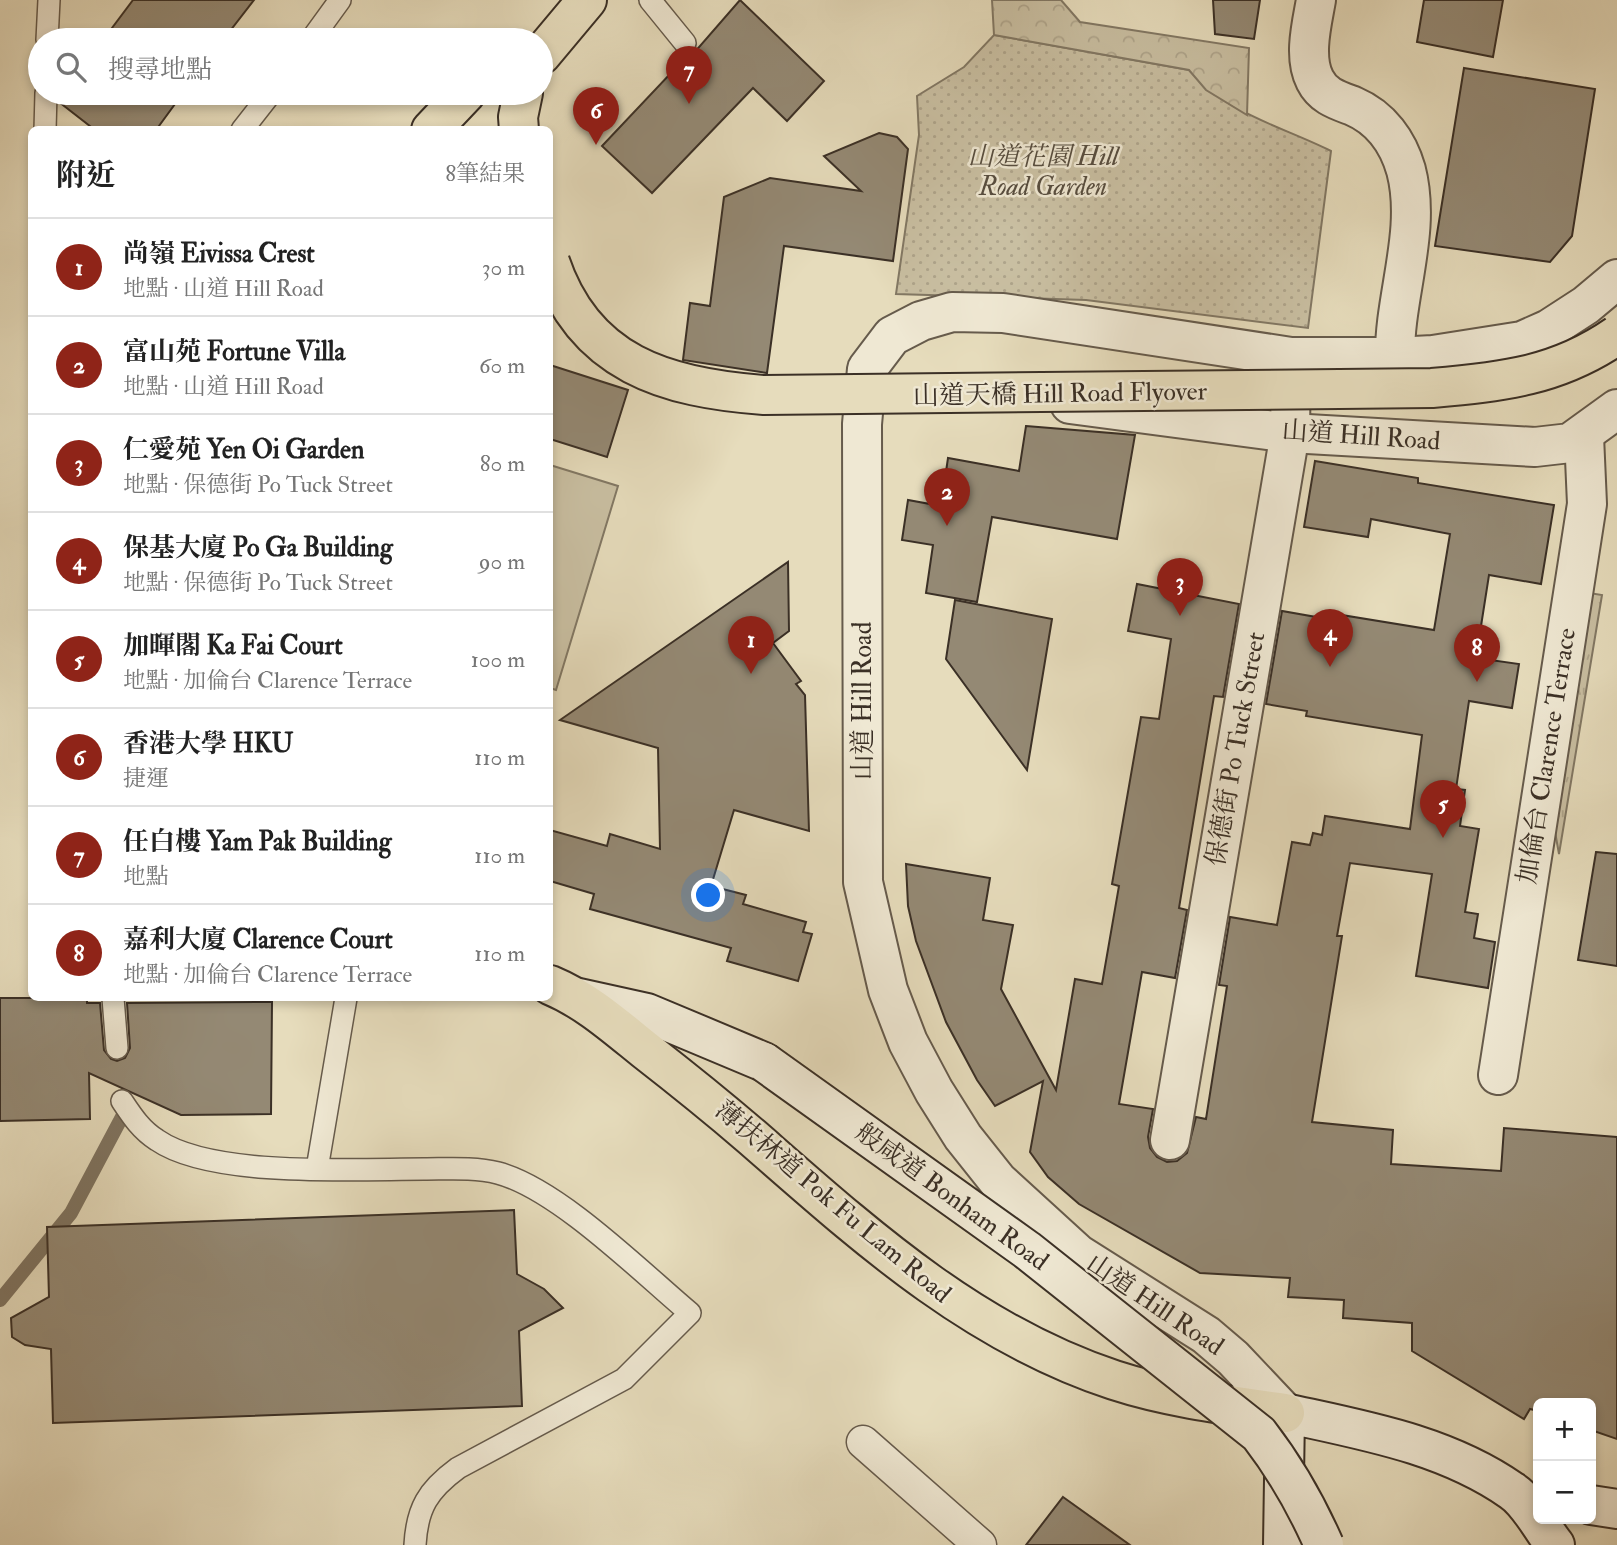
<!DOCTYPE html>
<html lang="zh-TW">
<head>
<meta charset="utf-8">
<style>
	:root { --surface:#fff; --page:#f6f6f6; --text:#222; --muted:#767676; --line:#e0e0e0; --accent:#8f2418 }
	body { margin:0; font-family:"IM FELL Double Pica","Noto Serif TC",serif; background:var(--page); color:var(--text) }
	.controls { position:absolute; right:21px; bottom:21px; display:grid; overflow:hidden; border-radius:10px; box-shadow:0 4px 10px #0003 }
	.controls button { width:63px; height:63px; display:grid; place-items:center; padding:0; border:0; border-bottom:2px solid var(--line); background:var(--surface); color:var(--text); font:35px sans-serif }
	.you { position:absolute; left:709px; top:896px; width:24px; height:24px; margin:-18px; border:5px solid #fff; border-radius:50%; background:#1a73e8; box-shadow:0 0 0 10px #1a73e833 }
	.badge { display:grid; place-items:center; width:46px; height:46px; border-radius:50%; background:var(--accent); color:#fff; font-size:23px; font-weight:700 }
	.pin { position:absolute; translate:-50% -58px; filter:drop-shadow(0 2px 4px #0008) }
	.pin::after { content:''; position:absolute; top:37px; width:24px; height:21px; background:inherit; clip-path:polygon(0 0,100% 0,50% 100%) }
	.list { margin:0; padding:0; list-style:none }
	h2 { display:flex; justify-content:space-between; align-items:center; height:91px; margin:0; padding:0 28px; font-size:30px }
	h2 small { font-size:23px; font-weight:400; color:var(--muted) }
	.list li { display:grid; grid-template-columns:46px 1fr auto; gap:21px; align-items:center; box-sizing:border-box; height:98px; padding:0 28px; border-top:2px solid var(--line) }
	.list b { display:block; font-size:26px; white-space:nowrap }
	.list p { margin:0; font-size:23px; white-space:nowrap; color:var(--muted) }
	.list em { font-size:23px; font-style:normal; color:var(--muted) }
	.icon { flex:none; width:38px; height:38px; fill:none; stroke:currentColor; stroke-width:2; stroke-linecap:round; stroke-linejoin:round }
	.map { position:relative; flex:none; width:1617px; height:1545px; overflow:hidden }
	.search { position:absolute; background:var(--surface); box-shadow:0 4px 10px #0003; left:28px; top:28px; width:525px; height:77px; display:flex; align-items:center; gap:18px; box-sizing:border-box; padding:0 24px; border-radius:38px; color:var(--muted); font-size:26px }
	.panel { position:absolute; background:var(--surface); box-shadow:0 4px 10px #0003; left:28px; top:126px; width:525px; height:875px; border-radius:10px }
	.map>svg:first-child { display:block }
	.grass { fill:url(#grass-dots); stroke:#827864; stroke-width:2 }
	.forest { fill:url(#forest-crowns); stroke:#827864; stroke-width:2 }
	.park { fill:url(#park-tufts); stroke:#827864; stroke-width:2 }
	.pitch { fill:#c9bfa2; stroke:#827864; stroke-width:2 }
	.lines { fill:none; stroke-linecap:round; stroke-linejoin:round }
	.stream { stroke:#7f7461; stroke-width:14 }
	.building { fill:#948974; stroke:#3b3026; stroke-width:2 }
	.service-casing { stroke:#665b4c; stroke-width:24 }
	.pedestrian-casing { stroke:#665b4c; stroke-width:35 }
	.minor-casing { stroke:#665b4c; stroke-width:42 }
	.secondary-casing { stroke:#3b3026; stroke-width:42 }
	.primary-casing { stroke:#3b3026; stroke-width:42 }
	.service { stroke:#efe8d3; stroke-width:21 }
	.pedestrian { stroke:#efe8d3; stroke-width:32 }
	.minor { stroke:#efe8d3; stroke-width:38 }
	.secondary { stroke:#efe8d3; stroke-width:38 }
	.primary { stroke:#e6dcbc; stroke-width:38 }
	.secondary-bridge-casing { stroke:#3b3026; stroke-width:42; stroke-linecap:butt }
	.primary-bridge-casing { stroke:#3b3026; stroke-width:42; stroke-linecap:butt }
	.secondary-bridge { stroke:#efe8d3; stroke-width:38 }
	.primary-bridge { stroke:#e6dcbc; stroke-width:38 }
	.labels { text-anchor:middle; dominant-baseline:central; stroke-width:5; stroke-linejoin:round; paint-order:stroke }
	.park-label { font-size:26px; font-style:italic; fill:#574d3f; stroke:#efe8d3 }
	.street-label { font-size:26px; fill:#3b3026; stroke:#efe8d3 }
</style>
</head>
<body>
<div class="map">
<svg width="1617" height="1545" viewBox="0 0 1617 1545">
	<defs>
		<pattern id="grass-dots" width="8" height="8" patternUnits="userSpaceOnUse" patternTransform="scale(1.75)"><rect width="8" height="8" fill="#c9bfa2"/><path d="M2 2h.1M6 6h.1" fill="none" stroke="#aea48b" stroke-width="1.8" stroke-linecap="round"/></pattern>
		<pattern id="forest-crowns" width="20" height="18" patternUnits="userSpaceOnUse" patternTransform="scale(1.75)"><rect width="20" height="18" fill="#c9bfa2"/><path d="M2 6a3 3 0 1 1 6 0M12 15a3 3 0 1 1 6 0" fill="none" stroke="#aea48b"/></pattern>
		<pattern id="park-tufts" width="24" height="20" patternUnits="userSpaceOnUse" patternTransform="scale(1.75)"><rect width="24" height="20" fill="#c9bfa2"/><path d="M3 7l-1-3M5 7V3M7 7l1-3M15 17l-1-3M17 17v-4M19 17l1-3" fill="none" stroke="#aea48b"/></pattern>
	</defs>
	<rect width="100%" height="100%" fill="#e6dcbc"/>
	<filter id="stains"><feTurbulence type="fractalNoise" baseFrequency=".00286" numOctaves="4"/><feColorMatrix values="0 0 0 0 .2 0 0 0 0 .09 0 0 0 0 .02 0 0 0 .5 -.17"/></filter>
	<radialGradient id="worn" r=".72"><stop offset=".6" stop-color="#630" stop-opacity="0"/><stop offset="1" stop-color="#630" stop-opacity=".3"/></radialGradient>
	<!-- grass -->
	<path class="grass" d="M994 35 1189 70C1227 114 1281 126 1331 151L1308 328 1086 300 896 294 919 135 917 96 964 67Z"/>
	<!-- forest -->
	<path class="forest" d="M992 0H1061L1080 22 1249 48 1247 115 1206 90 1189 70 994 35Z"/>
	<!-- park -->
	<path class="park" d="M1583 592 1602 595 1559 854 1550 804Z"/>
	<!-- pitch -->
	<path class="pitch" d="M550 465 618 486 556 690 550 688Z"/>
	<g class="lines">
		<!-- stream -->
		<path class="stream" d="M0 1300 71 1213 123 1115"/>
	</g>
	<!-- building -->
	<g class="building">
		<path d="M133 0H254L223 40H103Z"/>
		<path d="M740 0 824 81 787 121 753 88 652 193 602 146 687 56 694 53Z"/>
		<path d="M1213 0H1260L1254 39 1215 34Z"/>
		<path d="M1424 0H1503L1493 57 1417 42Z"/>
		<path d="M1464 68 1595 89 1572 236 1550 262 1435 246Z"/>
		<path d="M64 93H183L156 130H95L59 102Z"/>
		<path d="M879 133 897 137 908 149 893 261 784 246 767 373 683 360 690 303 710 306 724 197 770 178 861 191 824 156Z"/>
		<path d="M550 365 628 390 607 457 550 439Z"/>
		<path d="M1026 426 1135 435 1117 539 992 517 977 602 926 593 933 545 902 540 908 500 941 506 948 458 1019 471Z"/>
		<path d="M1315 461 1418 478V483L1554 505 1541 584 1489 575 1476 658 1519 664 1512 708 1469 701 1456 789 1465 790 1460 826 1479 829 1465 912 1478 914 1474 938 1495 942 1488 988 1416 976 1432 874 1350 863 1337 936H1342L1312 1122 1393 1130 1391 1164 1501 1171 1504 1128 1617 1137V1439L1591 1430V1403H1538V1411L1530 1409 1524 1419 1412 1351V1323L1343 1318 1344 1300 1288 1297 1290 1278 1200 1273 1079 1204 1048 1177 1030 1152 1043 1081 995 1106 977 1080 946 1022 916 941 908 906 906 864 990 878 983 920 1013 925 1001 989 1056 1090 1075 979 1102 984 1119 886 1112 884 1141 717 1159 719 1171 639 1128 631 1137 584 1239 604 1223 697 1214 696 1179 908 1187 910 1175 978 1142 972 1119 1104 1153 1109 1148 1137 1150 1148 1157 1157 1167 1162 1177 1161 1187 1153 1196 1117 1206 1119 1227 986 1219 985 1230 917 1277 925 1292 842 1310 845 1313 833 1322 835 1325 816 1410 829 1422 735 1306 716 1307 711 1266 704 1282 611 1322 618 1323 612 1434 630 1450 534 1371 519 1368 537 1304 527Z"/>
		<path d="M788 562 789 631 773 643 801 681 796 684 805 695 809 831 734 810 711 886 746 895 743 904 806 922 803 932 812 934 798 981 727 961 731 948 590 909 594 894 550 881V830L607 846 610 834 660 849 658 748 560 720Z"/>
		<path d="M955 600 1052 619 1027 770 946 659Z"/>
		<path d="M1596 852 1617 854V966L1578 960Z"/>
		<path d="M0 998H87V1003H100L104 1050 111 1059 117 1061 125 1058 130 1048 127 1003 272 1002 271 1114 181 1115 89 1073 90 1119 0 1121Z"/>
		<path d="M514 1210 517 1274 544 1289 563 1308 519 1331 522 1406 53 1423 51 1349 25 1345 12 1337 11 1318 49 1297 47 1227Z"/>
		<path d="M1063 1497 1130 1545H1026Z"/>
	</g>
	<g class="lines">
		<defs>
			<g id="service">
				<path d="M650 0 685 43"/>
				<path d="M47 40 49 0"/>
				<path d="M311 40 340 0"/>
				<path d="M45 130 46 93"/>
				<path d="M242 130 271 93"/>
				<path d="M113 998 117 1048"/>
				<path d="M122 1101C132 1116 141 1130 157 1140 212 1178 356 1169 424 1169 448 1169 474 1167 498 1173 558 1189 640 1271 690 1313L624 1379 458 1468C428 1490 417 1508 415 1545"/>
				<path d="M317 1169 346 998"/>
			</g>
			<path id="pedestrian" d="M863 1442 980 1545"/>
			<g id="minor">
				<path d="M1316 0C1312 23 1303 57 1315 80 1323 96 1337 100 1353 106 1381 118 1398 142 1406 170 1422 231 1394 296 1395 357"/>
				<path d="M1070 404 1290 433 1535 447 1570 443 1617 409"/>
				<path d="M1498 1075 1587 504 1584 436"/>
				<path d="M1170 1140 1290 433 1291 357"/>
				<path d="M1285 1413 1233 1358 1206 1335 1078 1254 998 1181 963 1137 934 1091 908 1042 888 990 863 882 862 424 867 369 892 336 921 321 952 312 1003 313 1291 357H1395L1433 355 1522 341 1549 329 1586 305 1617 279"/>
			</g>
			<g id="secondary">
				<path d="M579 998 647 1013 764 1062"/>
				<path d="M1591 1505 1617 1509"/>
				<path d="M1283 1545 1285 1413C1362 1430 1445 1444 1512 1491 1529 1502 1542 1529 1555 1545"/>
			</g>
			<g id="primary">
				<path d="M541 55 587 0"/>
				<path d="M431 130 466 93"/>
				<path d="M519 130 518 117 523 93"/>
				<path d="M550 985C586 1000 614 1025 645 1050 681 1078 717 1107 752 1137 863 1234 971 1333 1114 1380 1169 1398 1227 1405 1285 1413"/>
			</g>
		</defs>
		<!-- service casing -->
		<use href="#service" class="service-casing"/>
		<!-- pedestrian casing -->
		<use href="#pedestrian" class="pedestrian-casing"/>
		<!-- minor casing -->
		<use href="#minor" class="minor-casing"/>
		<!-- secondary casing -->
		<use href="#secondary" class="secondary-casing"/>
		<!-- primary casing -->
		<use href="#primary" class="primary-casing"/>
		<!-- service -->
		<use href="#service" class="service"/>
		<!-- pedestrian -->
		<use href="#pedestrian" class="pedestrian"/>
		<!-- minor -->
		<use href="#minor" class="minor"/>
		<!-- secondary -->
		<use href="#secondary" class="secondary"/>
		<!-- primary -->
		<use href="#primary" class="primary"/>
		<defs>
			<path id="secondary-bridge" d="M764 1062 1027 1250 1259 1434C1286 1469 1306 1504 1324 1545"/>
			<path id="primary-bridge" d="M550 262C584 364 666 388 764 395L1432 388C1502 382 1558 376 1617 335"/>
		</defs>
		<!-- secondary-bridge casing -->
		<use href="#secondary-bridge" class="secondary-bridge-casing"/>
		<!-- primary-bridge casing -->
		<use href="#primary-bridge" class="primary-bridge-casing"/>
		<!-- secondary-bridge -->
		<use href="#secondary-bridge" class="secondary-bridge"/>
		<!-- primary-bridge -->
		<use href="#primary-bridge" class="primary-bridge"/>
	</g>
	<g class="labels">
		<!-- park labels -->
		<g class="park-label">
			<text x="1043" y="157">山道花園 Hill<tspan x="1043" dy="30">Road Garden</tspan></text>
		</g>
		<!-- street labels -->
		<g class="street-label">
			<text transform="translate(1060 394) rotate(-1)">山道天橋 Hill Road Flyover</text>
			<text transform="translate(1361 436) rotate(4)">山道 Hill Road</text>
			<text transform="translate(863 701) rotate(-90)">山道 Hill Road</text>
			<text transform="translate(1236 749) rotate(-80)">保德街 Po Tuck Street</text>
			<text transform="translate(1547 756) rotate(-81)">加倫台 Clarence Terrace</text>
			<text transform="translate(952 1197) rotate(36)">般咸道 Bonham Road</text>
			<text transform="translate(833 1202) rotate(40)">薄扶林道 Pok Fu Lam Road</text>
			<text transform="translate(1155 1305) rotate(34)">山道 Hill Road</text>
		</g>
	</g>
	<rect width="100%" height="100%" filter="url(#stains)"/>
	<rect width="100%" height="100%" fill="url(#worn)"/>
</svg>
<div class="controls">
<button>+</button>
<button>−</button>
</div>
<div class="you"></div>
<div class="pin badge" style="left:751px;top:674px">1</div>
<div class="pin badge" style="left:947px;top:526px">2</div>
<div class="pin badge" style="left:1180px;top:616px">3</div>
<div class="pin badge" style="left:1330px;top:667px">4</div>
<div class="pin badge" style="left:1443px;top:838px">5</div>
<div class="pin badge" style="left:596px;top:145px">6</div>
<div class="pin badge" style="left:689px;top:104px">7</div>
<div class="pin badge" style="left:1477px;top:682px">8</div>
<div class="search"><svg class="icon" aria-label="search" viewBox="0 0 24 24"><circle cx="10" cy="10" r="6"/><path d="M15 15l6 6"/></svg>搜尋地點</div>
<section class="panel">
<h2>附近<small>8筆結果</small></h2>
<ul class="list">
<li><span class="badge">1</span><div><b>尚嶺 Eivissa Crest</b><p>地點 · 山道 Hill Road</p></div><em>30 m</em></li>
<li><span class="badge">2</span><div><b>富山苑 Fortune Villa</b><p>地點 · 山道 Hill Road</p></div><em>60 m</em></li>
<li><span class="badge">3</span><div><b>仁愛苑 Yen Oi Garden</b><p>地點 · 保德街 Po Tuck Street</p></div><em>80 m</em></li>
<li><span class="badge">4</span><div><b>保基大廈 Po Ga Building</b><p>地點 · 保德街 Po Tuck Street</p></div><em>90 m</em></li>
<li><span class="badge">5</span><div><b>加暉閣 Ka Fai Court</b><p>地點 · 加倫台 Clarence Terrace</p></div><em>100 m</em></li>
<li><span class="badge">6</span><div><b>香港大學 HKU</b><p>捷運</p></div><em>110 m</em></li>
<li><span class="badge">7</span><div><b>任白樓 Yam Pak Building</b><p>地點</p></div><em>110 m</em></li>
<li><span class="badge">8</span><div><b>嘉利大廈 Clarence Court</b><p>地點 · 加倫台 Clarence Terrace</p></div><em>110 m</em></li>
</ul>
</section>
</div>
</body>
</html>
